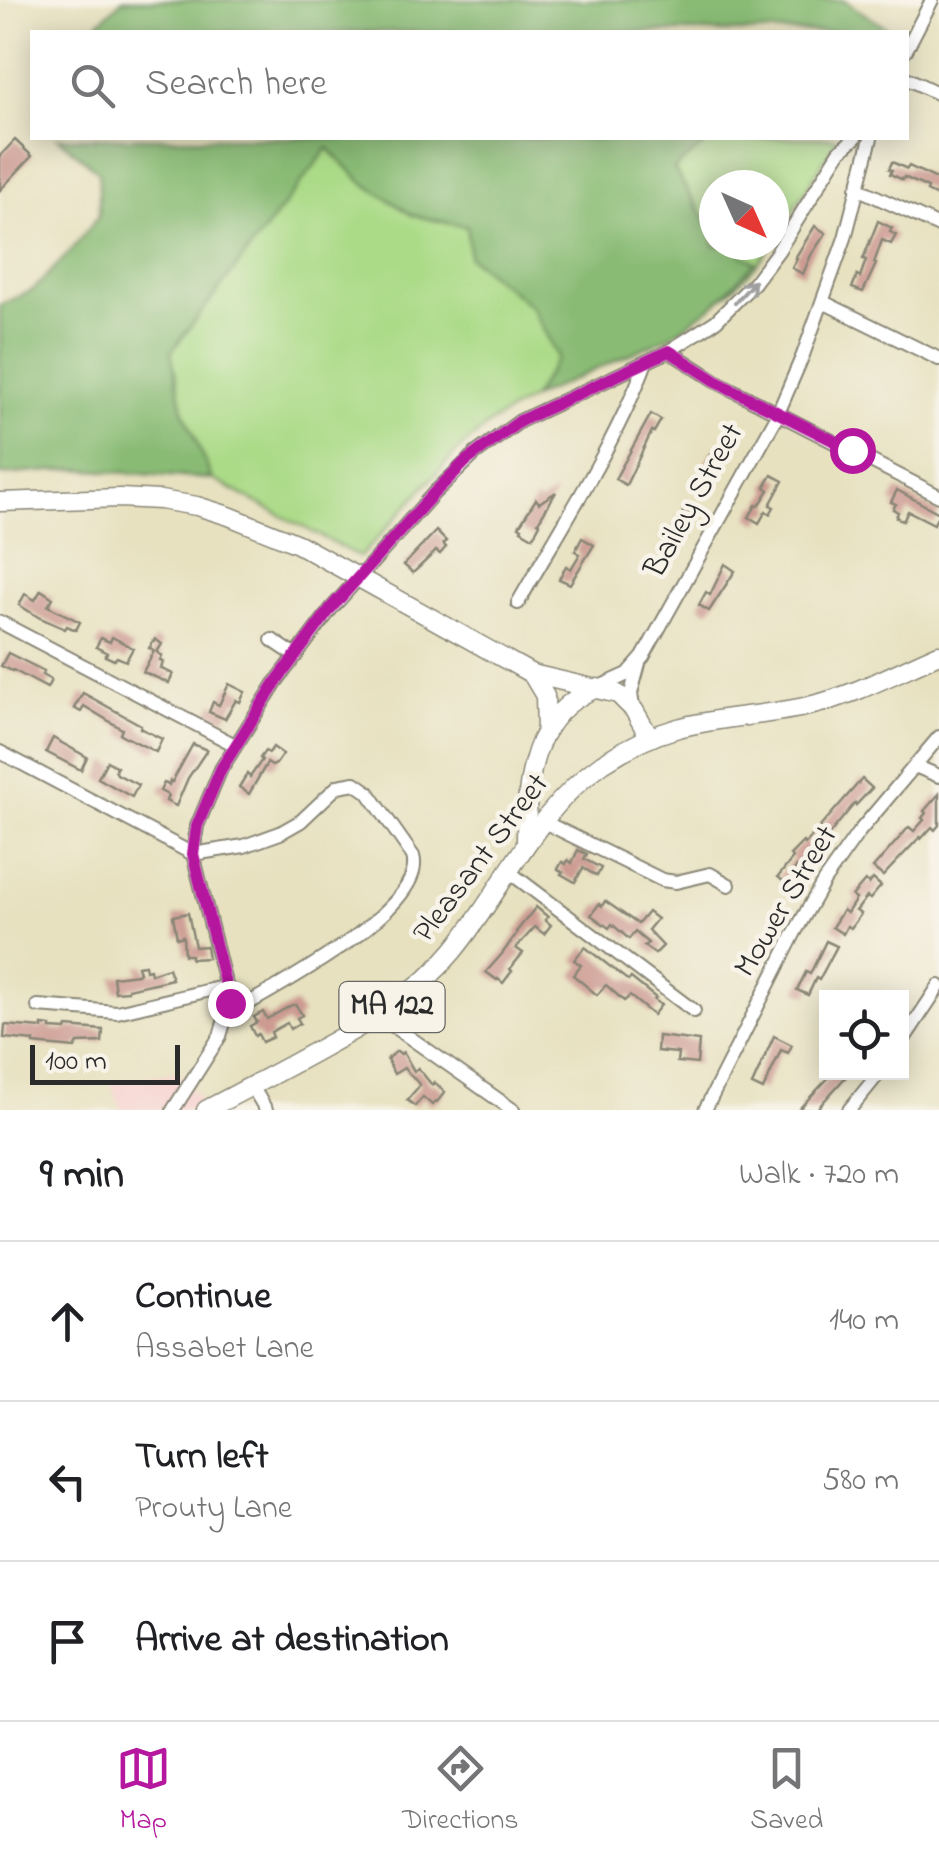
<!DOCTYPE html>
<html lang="en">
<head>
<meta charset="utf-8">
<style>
	:root { --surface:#fff; --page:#f6f6f6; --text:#202124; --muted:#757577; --line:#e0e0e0; --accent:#b5179e }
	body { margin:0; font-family:"Indie Flower",sans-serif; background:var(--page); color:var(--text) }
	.controls { position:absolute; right:30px; bottom:30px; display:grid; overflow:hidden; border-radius:0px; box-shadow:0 5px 25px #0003 }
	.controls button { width:90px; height:90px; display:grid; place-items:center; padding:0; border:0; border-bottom:2px solid var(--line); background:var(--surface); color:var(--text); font:50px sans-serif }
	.compass { position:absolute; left:699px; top:170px; width:90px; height:90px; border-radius:50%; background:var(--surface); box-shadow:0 5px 25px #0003; rotate:135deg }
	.scale { position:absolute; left:30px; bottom:25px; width:150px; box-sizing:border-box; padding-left:10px; border:5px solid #2b2b2b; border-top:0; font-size:28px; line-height:35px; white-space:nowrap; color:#2b2b2b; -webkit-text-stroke:8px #f7f3e8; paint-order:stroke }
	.stop { position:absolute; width:30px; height:30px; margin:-22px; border:8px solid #b5179e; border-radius:50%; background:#fff }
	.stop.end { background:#b5179e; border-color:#fff; box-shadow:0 2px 10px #0008 }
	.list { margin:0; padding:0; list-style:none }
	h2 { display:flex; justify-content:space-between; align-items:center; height:130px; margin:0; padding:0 40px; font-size:42px }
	h2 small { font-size:32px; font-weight:400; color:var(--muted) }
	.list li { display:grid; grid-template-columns:65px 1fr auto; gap:30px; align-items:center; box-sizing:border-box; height:160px; padding:0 40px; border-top:2px solid var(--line) }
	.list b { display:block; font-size:38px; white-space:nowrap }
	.list p { margin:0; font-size:32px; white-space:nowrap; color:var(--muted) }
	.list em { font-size:32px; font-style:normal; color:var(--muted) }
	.icon { flex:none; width:55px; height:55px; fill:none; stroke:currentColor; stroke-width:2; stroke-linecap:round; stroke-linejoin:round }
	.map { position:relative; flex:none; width:939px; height:1110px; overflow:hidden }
	.search { position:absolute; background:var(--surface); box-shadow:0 5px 25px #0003; left:30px; right:30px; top:30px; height:110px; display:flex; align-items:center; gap:25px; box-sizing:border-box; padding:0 35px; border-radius:0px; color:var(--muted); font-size:38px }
	.sheet { height:610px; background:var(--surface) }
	nav { display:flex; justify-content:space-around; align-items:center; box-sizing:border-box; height:140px; border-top:2px solid var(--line); background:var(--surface); font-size:28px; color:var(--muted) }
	nav a { display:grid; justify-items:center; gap:5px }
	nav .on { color:var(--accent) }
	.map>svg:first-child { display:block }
	.built { fill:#f7d0cf }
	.green { fill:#acdb88; stroke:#6c835a; stroke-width:2.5 }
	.forest { fill:#89bb74; stroke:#5a7350; stroke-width:2.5 }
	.building { fill:#cc9a91 }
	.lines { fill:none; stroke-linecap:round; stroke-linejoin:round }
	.minor-casing { stroke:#898676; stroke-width:16 }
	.major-casing { stroke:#898676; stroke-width:21 }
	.minor { stroke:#fff; stroke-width:12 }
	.major { stroke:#fff; stroke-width:18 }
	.oneway { stroke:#a0a0a0 }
	.route { stroke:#b5179e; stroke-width:12 }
	.labels { text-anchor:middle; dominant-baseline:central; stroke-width:9; stroke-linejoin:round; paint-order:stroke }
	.shield { fill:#f7f3e8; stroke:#686764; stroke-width:2.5 }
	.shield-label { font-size:30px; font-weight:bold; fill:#2b2b2b }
	.street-label { font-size:32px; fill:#2b2b2b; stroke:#f7f3e8 }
</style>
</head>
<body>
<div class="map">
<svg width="939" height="1110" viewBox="0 0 939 1110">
	<rect width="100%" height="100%" fill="#f7f3e8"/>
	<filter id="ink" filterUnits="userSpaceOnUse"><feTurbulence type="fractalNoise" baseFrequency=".01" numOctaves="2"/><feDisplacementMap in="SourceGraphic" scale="20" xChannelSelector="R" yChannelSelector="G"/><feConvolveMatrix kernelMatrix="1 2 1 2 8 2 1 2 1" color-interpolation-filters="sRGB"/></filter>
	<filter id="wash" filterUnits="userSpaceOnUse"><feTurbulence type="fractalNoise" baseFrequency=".0048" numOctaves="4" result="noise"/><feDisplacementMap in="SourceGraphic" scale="40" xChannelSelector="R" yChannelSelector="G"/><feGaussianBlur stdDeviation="2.25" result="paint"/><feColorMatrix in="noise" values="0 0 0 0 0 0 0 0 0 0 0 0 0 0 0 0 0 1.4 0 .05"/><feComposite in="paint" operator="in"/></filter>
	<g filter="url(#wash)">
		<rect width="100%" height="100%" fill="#e7e1c0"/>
		<!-- built -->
		<path class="built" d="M177 1072 207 1110H122L110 1083Z"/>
		<!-- green -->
		<path class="green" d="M696 138H833L837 140 774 241V185H714V245H771C747 283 707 309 671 336L618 299 519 295 532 307 558 358 532 398 492 422 458 450 360 557 212 479 183 410 170 352 328 147 361 181 412 215 467 227Z"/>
		<!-- forest -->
		<g class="forest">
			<path d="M122 0H843L893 32H89Z"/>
			<path d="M58 138H712L674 169 714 233V245H729L755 262 716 303 671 336 532 398 558 357 532 307 469 257 467 227 412 215 361 181 328 148 171 352 183 410 212 479 75 469 0 475V305L33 290 70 252 99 215V172Z"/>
		</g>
		<g id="blocks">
			<!-- building -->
			<g class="building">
				<path d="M15 140 32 156 0 190V156Z"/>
				<path d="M892 162 907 169 909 166 939 180V197L927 191 928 188 904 177 903 180 890 174 892 170 889 169Z"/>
				<path d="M878 221 892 228 890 232 896 235 891 244 882 240 874 263 876 264 863 292 852 288 857 275 860 277 866 260 863 259Z"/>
				<path d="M815 226 826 233 811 255 803 274 792 268 797 259 795 258Z"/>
				<path d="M651 414 661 420 654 432 652 431 626 485 615 479Z"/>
				<path d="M722 441 729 445 727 449 730 451 723 463 720 461 709 479 715 482 707 495 694 488 708 464 705 463 712 451 715 453Z"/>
				<path d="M772 475 783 481 770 505 774 507 770 514 766 511 759 523 749 517 756 505 759 506 769 490 765 487Z"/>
				<path d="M897 490 939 513 934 524 908 511 903 521 896 517 898 512 893 509 896 504 891 502Z"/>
				<path d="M556 492 538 522 540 524 533 537 521 530 522 528 519 526 536 499 539 503Z"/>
				<path d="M684 510 696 516 690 527 686 525 672 555 662 548Z"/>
				<path d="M436 531 446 541 443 544 446 547 440 554 436 551 413 573 404 565Z"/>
				<path d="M582 538 594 545 570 584 559 579 566 566 571 569 580 554 575 551Z"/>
				<path d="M725 564 735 571 709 611 699 605 706 592 710 595Z"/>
				<path d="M41 590 53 598 48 606 80 622 76 630 67 626 65 629 40 618 19 605 25 594 35 600Z"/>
				<path d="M112 637 133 648 126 661 117 657 114 660 105 656 107 653 96 647 101 638 110 642Z"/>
				<path d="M155 639 162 644 157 652 162 656 160 660 164 662 160 668 173 674 169 683 143 672 154 651 149 648Z"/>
				<path d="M8 653 44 671 42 675 51 680 47 688 13 670 12 671 1 666Z"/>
				<path d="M229 684 245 692 240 702 236 700 225 719 209 712 213 702 219 705Z"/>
				<path d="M83 693 141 725 140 728 162 739 156 752 120 734 122 729 84 706 81 712 74 708Z"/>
				<path d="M53 738 87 757 81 770 46 752Z"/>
				<path d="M193 744 207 750 188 778 176 806 166 801 168 795 160 791 164 783 169 785 170 781 172 782Z"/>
				<path d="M273 747 283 754 276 764 272 766 267 763 249 794 239 787 247 774 250 777 262 760 260 758 265 751 269 753Z"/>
				<path d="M107 761 117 767 115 770 117 774 138 785 132 797 98 778Z"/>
				<path d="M862 779 872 788 856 805 855 803 808 860 806 858 794 870 798 873 788 885 778 877 793 858 790 855 803 842 805 844Z"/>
				<path d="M939 794V825L935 830 932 827 921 839 920 837 883 876 873 868 909 827 914 831 924 820 922 818 926 813 924 811Z"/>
				<path d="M578 850 587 854 584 859 601 868 597 876 583 868 575 882 561 874 563 872 558 869 562 862 566 864 568 860 572 863Z"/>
				<path d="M873 879 881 886 870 899 867 897 856 911 861 914 851 928 847 926 843 934 832 927 843 910 847 913 856 899 852 896 865 881 869 884Z"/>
				<path d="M605 901 638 924 648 912 657 919 648 930 663 946 655 954 644 946 648 943 635 932 629 939 612 924 609 928 591 915 599 904 602 906Z"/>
				<path d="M536 907 548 917 545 920 551 925 544 934 535 927 516 948 523 953 510 969 512 971 503 983 498 979 497 980 486 972 502 954 517 933 516 932Z"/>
				<path d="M188 913 195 947 206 946 208 958 191 959V955H184L183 936 177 938 173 916Z"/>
				<path d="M826 941 837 946 819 980 816 978 808 995 797 990 806 972 810 974Z"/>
				<path d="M585 947 626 979 629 980 631 978 656 998 654 1000 661 1005 653 1015 630 996 624 1001 606 985 597 995 573 975 581 965 574 960Z"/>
				<path d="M145 965 146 970 150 969 151 974 168 968 172 979 128 989V991L115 992 113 977 137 974 139 972 137 966Z"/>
				<path d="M292 1005H296L302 1015 297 1018 300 1023 290 1029 287 1023 271 1032 273 1037 262 1042 258 1034 255 1036 250 1026 257 1022 254 1017 263 1012 267 1019Z"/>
				<path d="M5 1025 42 1028V1025L51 1026V1029L66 1030 67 1027 103 1030 102 1042 78 1043 75 1048 34 1044V1041L4 1038Z"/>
				<path d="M658 1036 699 1041 697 1064 677 1062 678 1053 657 1051Z"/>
				<path d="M774 1036 792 1045 788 1053 781 1050 763 1090 752 1085Z"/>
				<path d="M397 1051 401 1054 403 1052 414 1071 418 1068 432 1085 434 1082 445 1092 437 1102 435 1101 432 1105 423 1097 415 1106 407 1100 420 1085 404 1068 394 1074 387 1059Z"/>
				<path d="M834 1072H850L816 1110H798Z"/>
			</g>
		</g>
	</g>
	<g filter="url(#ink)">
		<use href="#blocks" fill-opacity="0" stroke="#898676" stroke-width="2.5"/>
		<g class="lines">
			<defs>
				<g id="minor">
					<path d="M906 50 932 0"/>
					<path d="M906 78 939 94"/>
					<path d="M857 188 939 226"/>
					<path d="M823 302 939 359"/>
					<path d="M669 351 719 383 939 496"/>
					<path d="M518 603C561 527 616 443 646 362"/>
					<path d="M0 622 235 745"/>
					<path d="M272 640 296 656"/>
					<path d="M597 688 628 674 643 657 776 418 803 355 845 238 871 138"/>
					<path d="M633 708 631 693 639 664"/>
					<path d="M0 752 193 854 244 846 280 833 301 821 338 786 355 783 368 792 413 856C429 909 267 992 228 1015"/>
					<path d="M915 766 939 776"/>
					<path d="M542 821 662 880 676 882 710 874 729 885"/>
					<path d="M508 871 694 1011"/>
					<path d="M38 1006 117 1012 227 986"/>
					<path d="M379 1016 513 1110"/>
					<path d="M902 1042 939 986"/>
					<path d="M252 1086 266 1110"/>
					<path d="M173 1110 220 1036 230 1003 193 854 197 826 221 769 276 682 331 609 434 493 475 454 520 421 669 351 716 321 754 283 778 251 840 151 855 138"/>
					<path d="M705 1110 795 932 824 881 858 833 939 737"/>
					<path d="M849 1110 880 1072"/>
				</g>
				<g id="major">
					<path d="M0 502 120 498 160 500 197 506 229 516 298 544 532 674 618 694 634 710 650 738"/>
					<path d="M532 674 545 696 546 731"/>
					<path d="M526 843C526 782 531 713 597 688"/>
					<path d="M206 1110C244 1090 282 1070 320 1049 369 1022 416 996 453 951 505 888 534 811 603 763 626 748 653 735 678 728 722 716 769 716 813 705 857 694 897 672 939 654"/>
				</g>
			</defs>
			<!-- minor casing -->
			<use href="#minor" class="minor-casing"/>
			<!-- major casing -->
			<use href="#major" class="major-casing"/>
			<!-- minor -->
			<use href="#minor" class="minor"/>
			<!-- major -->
			<use href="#major" class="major"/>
		</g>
		<!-- one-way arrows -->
		<defs><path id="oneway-shaft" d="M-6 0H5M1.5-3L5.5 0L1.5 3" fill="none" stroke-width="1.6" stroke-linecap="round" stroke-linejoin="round" transform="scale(2.5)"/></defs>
		<use class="oneway" href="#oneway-shaft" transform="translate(745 292) rotate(-48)"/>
	</g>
	<g class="lines" filter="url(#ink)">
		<!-- route -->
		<path class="route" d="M230 1003 193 854 197 826 221 769 276 682 331 608 434 493 466 461 520 421 669 351 719 383 852 450"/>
	</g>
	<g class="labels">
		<!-- shield labels -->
		<rect class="shield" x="339.5" y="982" width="105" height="50" rx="8"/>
		<g class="shield-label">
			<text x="392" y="1007">MA 122</text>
		</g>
		<!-- street labels -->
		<g class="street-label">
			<text transform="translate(695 501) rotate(-61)">Bailey Street</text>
			<text transform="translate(482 859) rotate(-53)">Pleasant Street</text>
			<text transform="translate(787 902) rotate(-59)">Mower Street</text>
		</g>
	</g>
</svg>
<div class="controls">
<button><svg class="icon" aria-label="locate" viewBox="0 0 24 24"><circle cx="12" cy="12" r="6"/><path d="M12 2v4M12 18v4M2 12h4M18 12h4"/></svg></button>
</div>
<svg class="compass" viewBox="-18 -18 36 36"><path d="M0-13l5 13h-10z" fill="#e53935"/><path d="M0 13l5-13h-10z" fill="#757577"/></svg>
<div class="scale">100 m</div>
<div class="stop" style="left:852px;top:450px"></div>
<div class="stop end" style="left:230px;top:1003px"></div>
<div class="search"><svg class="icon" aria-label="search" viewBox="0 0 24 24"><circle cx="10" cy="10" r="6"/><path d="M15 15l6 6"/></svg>Search here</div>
</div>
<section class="sheet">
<h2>9 min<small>Walk · 720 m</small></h2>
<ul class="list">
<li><svg class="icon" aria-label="ahead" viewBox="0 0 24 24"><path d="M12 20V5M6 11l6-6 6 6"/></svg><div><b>Continue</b><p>Assabet Lane</p></div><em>140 m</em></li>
<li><svg class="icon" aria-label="left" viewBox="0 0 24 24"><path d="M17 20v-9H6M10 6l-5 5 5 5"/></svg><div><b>Turn left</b><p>Prouty Lane</p></div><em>580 m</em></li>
<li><svg class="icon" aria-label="arrive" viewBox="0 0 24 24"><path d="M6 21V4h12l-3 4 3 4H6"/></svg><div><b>Arrive at destination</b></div></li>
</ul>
</section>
<nav>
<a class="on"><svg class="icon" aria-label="map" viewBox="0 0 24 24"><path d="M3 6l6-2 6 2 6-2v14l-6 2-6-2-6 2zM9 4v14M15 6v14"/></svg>Map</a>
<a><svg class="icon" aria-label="directions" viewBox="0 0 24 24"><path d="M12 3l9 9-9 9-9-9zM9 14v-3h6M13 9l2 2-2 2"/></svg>Directions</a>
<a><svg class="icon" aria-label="saved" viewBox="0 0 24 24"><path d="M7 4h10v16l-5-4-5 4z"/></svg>Saved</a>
</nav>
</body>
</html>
